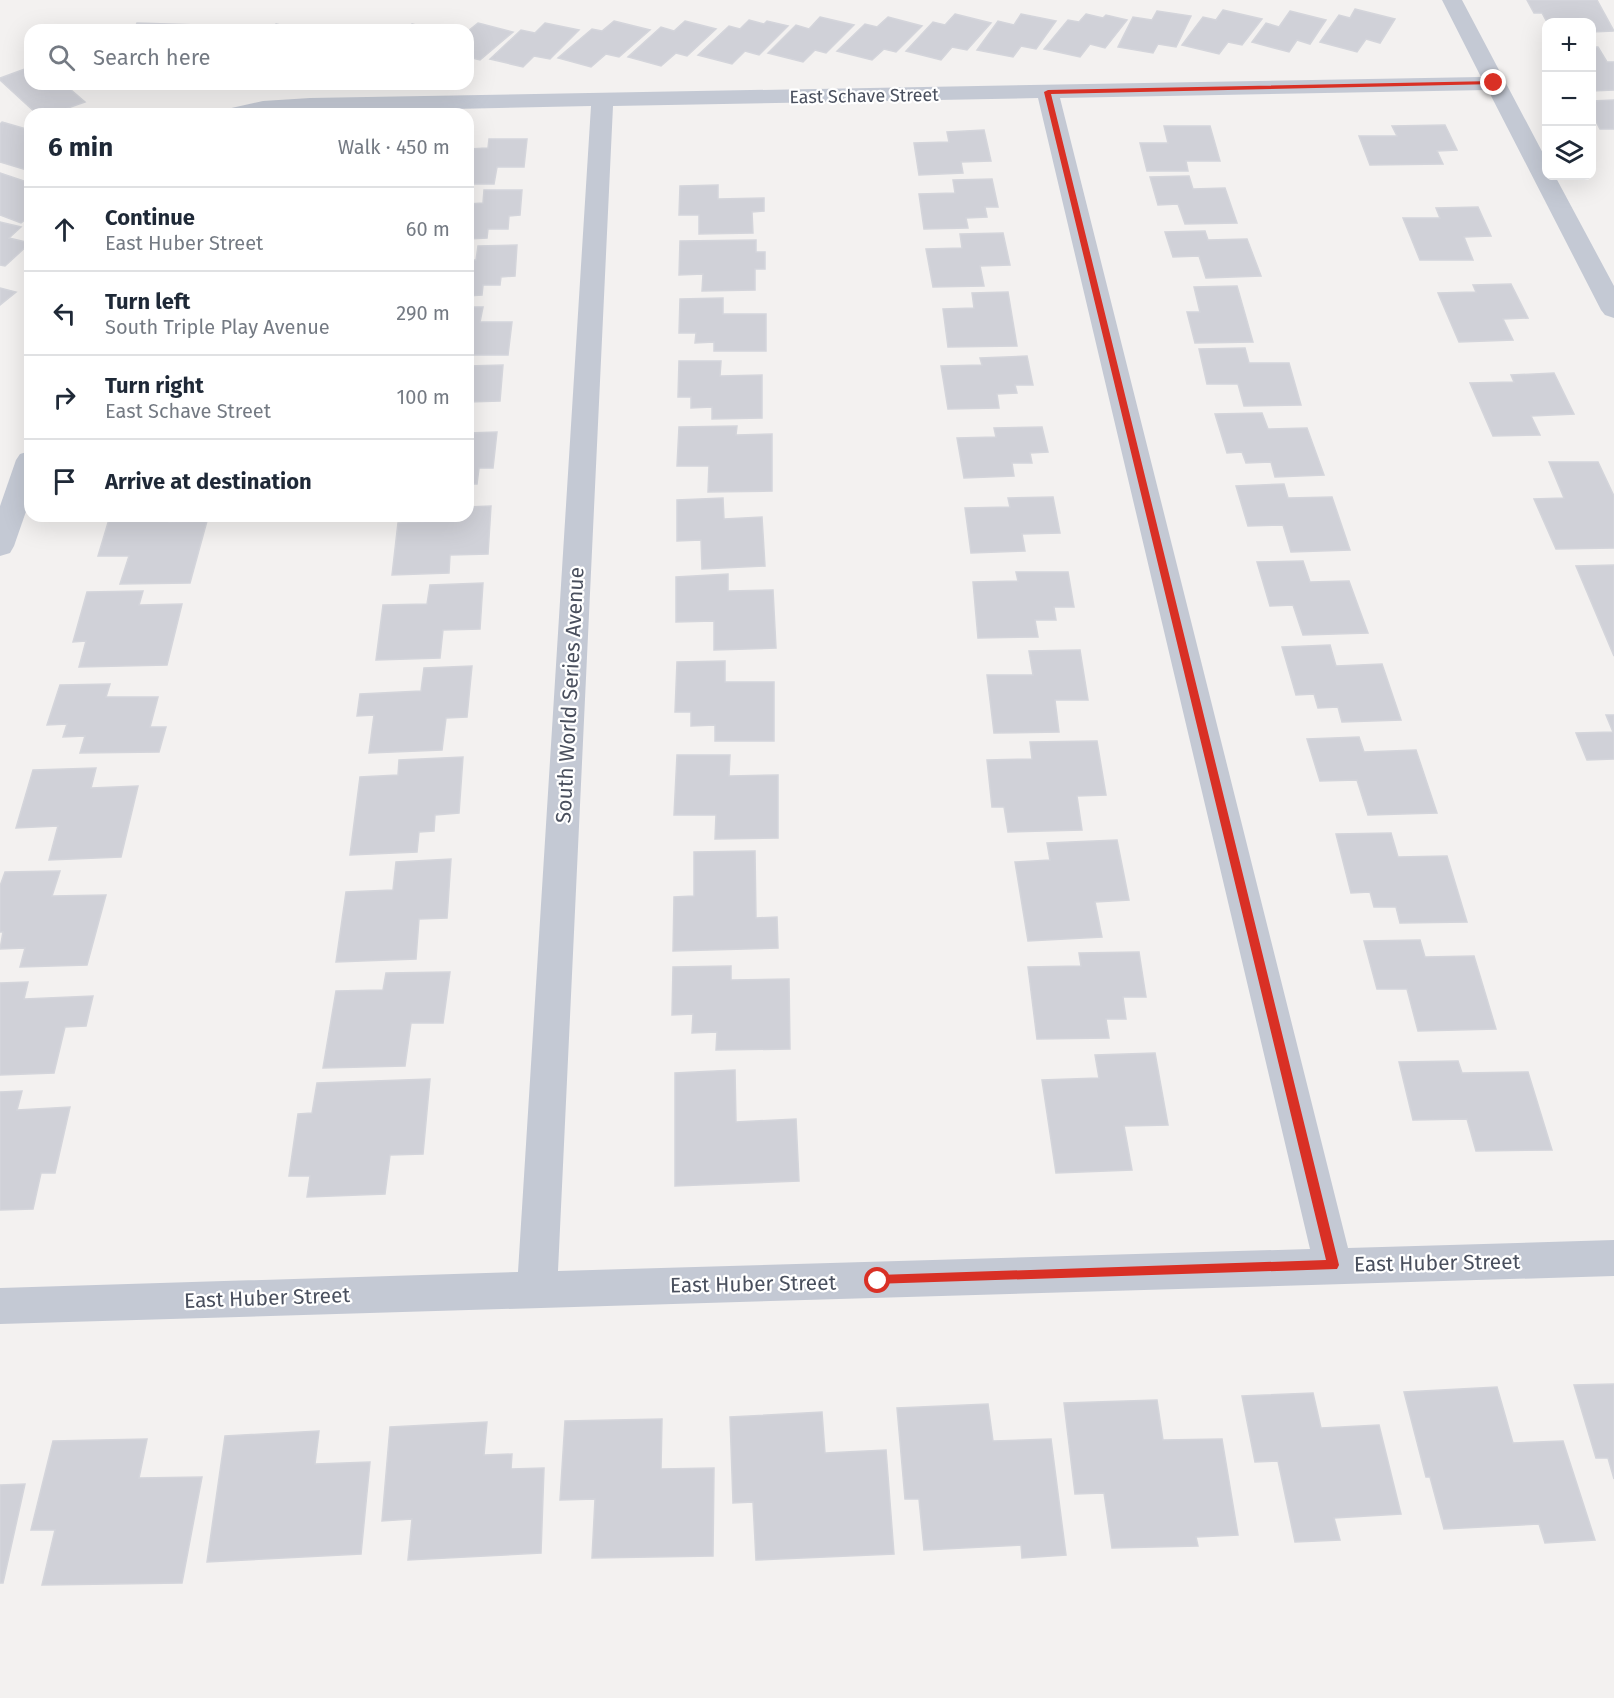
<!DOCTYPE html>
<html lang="en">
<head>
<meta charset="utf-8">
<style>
	:root { --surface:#fff; --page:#f6f6f7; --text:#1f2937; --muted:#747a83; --line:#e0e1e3 }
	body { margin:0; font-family:"Fira Sans",sans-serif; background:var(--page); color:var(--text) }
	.controls { position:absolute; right:18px; top:18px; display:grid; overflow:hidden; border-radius:12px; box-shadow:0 6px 24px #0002 }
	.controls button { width:54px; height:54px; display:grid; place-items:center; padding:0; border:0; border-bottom:2px solid var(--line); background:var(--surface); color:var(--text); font:30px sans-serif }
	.stop { position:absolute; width:18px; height:18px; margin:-14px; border:4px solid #d93025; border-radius:50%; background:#fff }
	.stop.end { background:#d93025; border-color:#fff; box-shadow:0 2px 6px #0008 }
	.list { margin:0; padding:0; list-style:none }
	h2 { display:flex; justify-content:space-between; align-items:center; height:78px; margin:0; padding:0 24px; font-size:26px }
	h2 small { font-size:20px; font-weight:400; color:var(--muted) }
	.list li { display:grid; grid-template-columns:39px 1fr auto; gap:18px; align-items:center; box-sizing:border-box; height:84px; padding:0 24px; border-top:2px solid var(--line) }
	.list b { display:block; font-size:22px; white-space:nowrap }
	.list p { margin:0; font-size:20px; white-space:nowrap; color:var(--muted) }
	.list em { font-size:20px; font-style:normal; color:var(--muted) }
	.icon { flex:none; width:33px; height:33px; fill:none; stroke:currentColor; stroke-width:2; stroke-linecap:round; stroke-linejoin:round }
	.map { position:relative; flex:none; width:1614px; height:1698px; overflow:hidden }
	.search { position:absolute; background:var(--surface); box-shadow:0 6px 24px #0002; left:24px; top:24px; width:450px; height:66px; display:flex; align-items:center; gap:15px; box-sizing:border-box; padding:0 21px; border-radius:18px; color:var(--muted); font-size:22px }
	.panel { position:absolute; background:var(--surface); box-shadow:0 6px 24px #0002; left:24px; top:108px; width:450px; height:414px; border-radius:18px }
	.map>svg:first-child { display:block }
	.building { fill:#d0d1d8; stroke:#d4d5db; stroke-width:1.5 }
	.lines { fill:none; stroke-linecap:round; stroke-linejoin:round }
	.minor { fill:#c4c9d4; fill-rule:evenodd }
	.route { fill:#d93025 }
	.labels { text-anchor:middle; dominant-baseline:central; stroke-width:4.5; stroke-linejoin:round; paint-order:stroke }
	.far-street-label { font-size:18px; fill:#494f5d; stroke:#fff }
	.street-label { font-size:21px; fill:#494f5d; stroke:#fff }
</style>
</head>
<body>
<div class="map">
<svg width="1614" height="1698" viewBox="0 0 1614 1698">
	<rect width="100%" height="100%" fill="#f3f1f0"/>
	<!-- building -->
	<g class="building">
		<path d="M1527 0H1597L1614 31 1592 32V22H1547L1542 13H1534Z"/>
		<path d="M1355 9 1395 19 1380 43 1366 39 1357 52 1320 42 1339 15 1350 18Z"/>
		<path d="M1223 10 1262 19 1242 45 1228 42 1219 54 1182 45 1203 17 1216 20Z"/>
		<path d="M1157 11 1191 16 1176 47 1158 44 1153 53 1118 47 1133 17 1152 20Z"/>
		<path d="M1290 11 1326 20 1310 44 1297 40 1289 52 1252 42 1266 23 1279 27Z"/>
		<path d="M955 14 991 23 967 50 952 47 941 60 906 51 933 22 945 25Z"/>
		<path d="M1021 14 1056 21 1036 49 1021 46 1013 57 977 50 998 21 1014 25Z"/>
		<path d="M1086 14 1103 18 1106 15 1127 20 1105 48 1090 44 1080 57 1044 49 1068 20 1079 22Z"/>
		<path d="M820 17 854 25 826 53 815 50 803 62 768 53 796 25 809 29Z"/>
		<path d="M888 17 922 26 896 52 884 49 872 60 837 51 865 24 877 27Z"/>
		<path d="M749 20 764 24 767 21 788 26 759 55 745 51 732 64 698 55 729 26 740 29Z"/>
		<path d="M614 21 650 30 619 57 606 54 591 67 558 58 592 29 602 31Z"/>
		<path d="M685 21 716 29 687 56 676 53 661 66 628 57 661 27 674 31Z"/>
		<path d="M137 23 198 25 196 30H134Z"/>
		<path d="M478 23 513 32 480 60 468 57V31Z"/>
		<path d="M545 23 579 30 550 59 534 56 523 67 490 59 521 30 535 33Z"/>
		<path d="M276 24 302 30H268Z"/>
		<path d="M412 24 436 30H404Z"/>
		<path d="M1592 47H1598L1607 62H1614V90L1592 91Z"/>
		<path d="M30 67V84H83L70 89 85 102 51 114H37L0 80V78Z"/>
		<path d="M1614 100V129H1600L1592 114V101Z"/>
		<path d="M2 122 30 130V171L0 162V124Z"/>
		<path d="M1445 125 1457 150 1437 151 1443 164 1370 165 1359 136H1397L1392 126Z"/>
		<path d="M1164 126H1210L1220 161H1186L1188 171H1147L1140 143H1168Z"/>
		<path d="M984 130 991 161 961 162 963 173 919 175 914 143 949 142 947 132Z"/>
		<path d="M489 139H527L524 167H497L494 184H468V149L488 148Z"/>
		<path d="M0 173 30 183V191L27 193 30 194V216L21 223 0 215Z"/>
		<path d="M1189 176 1193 189 1225 188 1237 223 1185 224 1178 204 1158 205 1150 177Z"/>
		<path d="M992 179 998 207H985L987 217 966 218 968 228 924 229 919 194 955 193 953 180Z"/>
		<path d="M718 185V199L764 198V211L752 212 753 233 699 234V215H679L680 186Z"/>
		<path d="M484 190H522L520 215 509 216 508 229H488L487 238 468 239V204L483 203Z"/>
		<path d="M1478 207 1491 236 1464 237 1473 260H1420L1403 218H1440L1436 208Z"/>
		<path d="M0 222 21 227 9 238 30 243 5 266 0 265Z"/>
		<path d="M1205 231 1208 240 1247 239 1261 276 1206 278 1199 256 1173 257 1165 232Z"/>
		<path d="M1003 233 1010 265 980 266 984 286 933 287 926 249 962 248 960 234Z"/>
		<path d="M756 240V252H765V269H755V290L702 291 703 274 679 275 680 241Z"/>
		<path d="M517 245 515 276 501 277 500 285H483L482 295 468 296V260H476L478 246Z"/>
		<path d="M1511 284 1528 318 1503 319 1513 340 1459 342 1438 293 1476 292 1473 285Z"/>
		<path d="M1237 286 1253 342 1195 343 1187 312H1200L1194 287Z"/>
		<path d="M0 288 16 292 0 305Z"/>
		<path d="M1008 292 1017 346 948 347 943 309 974 308 972 293Z"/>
		<path d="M723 298V314H766V351H714V342L695 343 696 333H679L680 299Z"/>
		<path d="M468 307H483L480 322H512L508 355H468Z"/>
		<path d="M1245 348 1249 363H1289L1301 405 1244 406 1238 384H1207L1199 349Z"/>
		<path d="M1027 356 1033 385H1015L1017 393 997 394 999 408 948 409 941 366 982 365 980 358Z"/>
		<path d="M679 361H721L720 376 762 375V418L712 419V407L691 408V397H678Z"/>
		<path d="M503 365 500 401 468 402V366Z"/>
		<path d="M1554 373 1574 414 1531 416 1540 435 1493 436 1470 383 1514 382 1511 375Z"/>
		<path d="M1262 413 1268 429 1307 428 1324 475 1275 477 1271 462 1246 463 1242 452 1227 453 1215 414Z"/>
		<path d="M737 426 736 435 772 434V491L708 492 709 466H677L679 427Z"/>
		<path d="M1042 427 1048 452 1030 453 1032 463H1012L1014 476 964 478 957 438 996 437 994 428Z"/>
		<path d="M497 432 493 468H479L477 484H468V433Z"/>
		<path d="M1549 462H1598L1614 496V548L1556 549 1534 499 1564 498Z"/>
		<path d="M1284 484 1288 498 1332 497 1350 550 1291 552 1283 525 1248 526 1236 486Z"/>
		<path d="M1053 497 1060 533 1022 534 1025 551 971 553 965 508 1010 507 1008 498Z"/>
		<path d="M723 498 724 519 762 517 765 566 702 569 701 540 677 541V500Z"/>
		<path d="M491 506 488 554 450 555 449 573 392 575 398 523 440 521V516H468V507Z"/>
		<path d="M110 516H171L169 522 207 521 190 583 120 584 129 556H98Z"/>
		<path d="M1303 561 1310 582 1349 581 1368 633 1303 635 1293 605 1270 606 1257 562Z"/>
		<path d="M1614 565V656L1576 566Z"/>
		<path d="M1016 572H1068L1074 607H1054L1056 620H1035L1038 637 978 638 973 582 1018 581Z"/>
		<path d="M728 574V591L773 590 776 648 714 650V621L676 622V577Z"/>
		<path d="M483 583 480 629 443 630 440 658 376 660 383 605 427 604 430 585Z"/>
		<path d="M143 591 139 605 182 604 167 665 79 667 86 641 73 642 87 592Z"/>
		<path d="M1330 645 1336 666 1382 664 1401 720 1342 722 1338 707 1318 708 1314 694 1296 695 1282 647Z"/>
		<path d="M1080 650 1088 700H1055L1059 732 994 733 987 675H1033L1029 651Z"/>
		<path d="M725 661V682H774V741H715V725L691 726V712H675L677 662Z"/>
		<path d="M472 666 467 717 446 718 442 750 369 753 374 715 357 716 360 694 421 691 424 668Z"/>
		<path d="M110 684 106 697H158L150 727H166L159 752 80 753 85 736 63 737 67 724 47 725 60 685Z"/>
		<path d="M1606 715H1614V759L1587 760 1576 733 1613 732Z"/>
		<path d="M1359 737 1364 752 1416 750 1437 813 1368 815 1357 780 1320 781 1307 739Z"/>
		<path d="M1097 741 1106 795 1077 796 1082 830 1008 832 1004 807H992L987 760 1032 759 1030 742Z"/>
		<path d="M677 755H730L729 776 778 775V838L715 839 716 815H674Z"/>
		<path d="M463 757 459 813 435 815 434 831 419 832 417 852 350 855 360 777 398 775 399 760Z"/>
		<path d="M96 768 91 788 138 786 121 857 49 860 58 826 16 828 33 770Z"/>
		<path d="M1391 833 1398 857 1447 856 1467 922 1400 923 1396 907H1374L1370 892 1351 893 1336 834Z"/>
		<path d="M1117 840 1129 900 1095 902 1102 937 1028 941 1015 862 1050 860 1047 843Z"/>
		<path d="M755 851 756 918 777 917 778 948 673 951 674 897 694 896V852Z"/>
		<path d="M451 859 447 918 419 919 416 959 336 962 346 892 393 890 396 862Z"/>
		<path d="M60 871 52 896 106 895 87 965 20 967 25 948 0 949 3 932H0V886L5 872Z"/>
		<path d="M1420 940 1425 957 1474 956 1496 1029 1418 1031 1407 989H1377L1364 941Z"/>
		<path d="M1139 952 1146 997H1123L1126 1019H1106L1109 1038 1037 1039 1028 967 1081 966 1079 953Z"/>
		<path d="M731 966V980L789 979 790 1049 716 1050 717 1032 692 1033 693 1014 672 1015 673 967Z"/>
		<path d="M450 972 443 1023H411L405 1066 323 1068 336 991 383 990 386 973Z"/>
		<path d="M28 982 24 999 93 996 86 1026 65 1027 54 1073 0 1075V983Z"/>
		<path d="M1155 1053 1168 1125 1124 1126 1132 1170 1056 1173 1042 1080 1099 1078 1095 1055Z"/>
		<path d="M1458 1061 1462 1073 1528 1072 1552 1150 1476 1151 1467 1119 1413 1120 1399 1062Z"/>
		<path d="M735 1070 736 1122 796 1119 799 1181 675 1186V1073Z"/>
		<path d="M430 1079 423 1154 390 1155 385 1194 307 1197 310 1176H289L298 1114 312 1113 317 1083Z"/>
		<path d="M22 1091 17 1110 70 1107 55 1173H41L33 1209 0 1210V1092Z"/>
		<path d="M1614 1384V1479L1608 1458H1596L1574 1385Z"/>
		<path d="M1497 1387 1513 1443 1563 1441 1595 1540 1545 1543 1539 1524 1444 1529 1430 1477H1426L1404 1392Z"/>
		<path d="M1313 1393 1321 1428 1379 1425 1401 1514 1334 1518 1340 1540 1295 1542 1278 1461 1255 1462 1242 1396Z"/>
		<path d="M1157 1400 1163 1440 1222 1439 1238 1535 1196 1537 1198 1546 1112 1548 1104 1493 1075 1494 1064 1403Z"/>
		<path d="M988 1404 993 1441 1051 1439 1066 1555 1022 1558 1021 1545 924 1550 919 1499H905L897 1408Z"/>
		<path d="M822 1412 825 1453 886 1450 894 1554 756 1560 753 1502 733 1503 730 1417Z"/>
		<path d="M662 1419 661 1469 714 1468 713 1556 592 1558 595 1499 560 1500 565 1421Z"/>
		<path d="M487 1422 484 1455 512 1454 511 1469 544 1468 541 1553 408 1560 412 1519 382 1521 390 1427Z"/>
		<path d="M319 1431 315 1464 370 1462 361 1554 207 1562 225 1436Z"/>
		<path d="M147 1439 139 1478 202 1477 182 1583 42 1585 55 1530H31L53 1441Z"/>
		<path d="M25 1484 3 1583H0V1485Z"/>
	</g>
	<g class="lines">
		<!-- minor -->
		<g class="minor">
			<path d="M1442 0H1462L1546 159V176H1555L1614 286V318L1605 315 1601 310 1488 90 1060 98 1348 1248 1614 1240V1276L0 1324V1288L518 1272 591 106 224 114 227 109 263 101 310 98 1481 77ZM1038 98 1310 1249 558 1271 613 106Z"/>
			<path d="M30 451V500L14 546 10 553 0 556V506L16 460 20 454Z"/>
		</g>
	</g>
	<!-- route -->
	<path class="route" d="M1494 81 1496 84 1051 94 1339 1265 1337 1269 873 1284V1277L878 1275 1326 1260 1044 92 1048 90Z"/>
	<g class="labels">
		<!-- far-street labels -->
		<g class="far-street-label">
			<text transform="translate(864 96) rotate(-1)">East Schave Street</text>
		</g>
		<!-- street labels -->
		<g class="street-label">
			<text transform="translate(570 695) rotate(-87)">South World Series Avenue</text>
			<text transform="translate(1437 1263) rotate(-1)">East Huber Street</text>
			<text transform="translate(753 1284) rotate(-1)">East Huber Street</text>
			<text transform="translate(267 1298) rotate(-2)">East Huber Street</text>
		</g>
	</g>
</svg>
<div class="controls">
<button>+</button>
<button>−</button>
<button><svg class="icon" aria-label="layers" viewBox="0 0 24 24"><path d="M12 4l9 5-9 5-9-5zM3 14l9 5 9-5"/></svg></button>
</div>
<div class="stop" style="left:878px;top:1281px"></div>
<div class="stop end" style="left:1494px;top:83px"></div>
<div class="search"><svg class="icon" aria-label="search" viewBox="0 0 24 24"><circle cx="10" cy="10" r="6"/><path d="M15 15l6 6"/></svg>Search here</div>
<section class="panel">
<h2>6 min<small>Walk · 450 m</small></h2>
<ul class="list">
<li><svg class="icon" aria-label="ahead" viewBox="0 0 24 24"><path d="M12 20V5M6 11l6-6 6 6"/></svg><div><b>Continue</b><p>East Huber Street</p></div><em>60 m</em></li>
<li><svg class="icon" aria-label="left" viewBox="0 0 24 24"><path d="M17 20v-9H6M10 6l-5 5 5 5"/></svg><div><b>Turn left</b><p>South Triple Play Avenue</p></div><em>290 m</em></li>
<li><svg class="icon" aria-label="right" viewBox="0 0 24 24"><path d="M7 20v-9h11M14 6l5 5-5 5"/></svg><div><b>Turn right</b><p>East Schave Street</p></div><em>100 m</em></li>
<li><svg class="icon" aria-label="arrive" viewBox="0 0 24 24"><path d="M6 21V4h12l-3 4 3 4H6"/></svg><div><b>Arrive at destination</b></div></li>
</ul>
</section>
</div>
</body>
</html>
